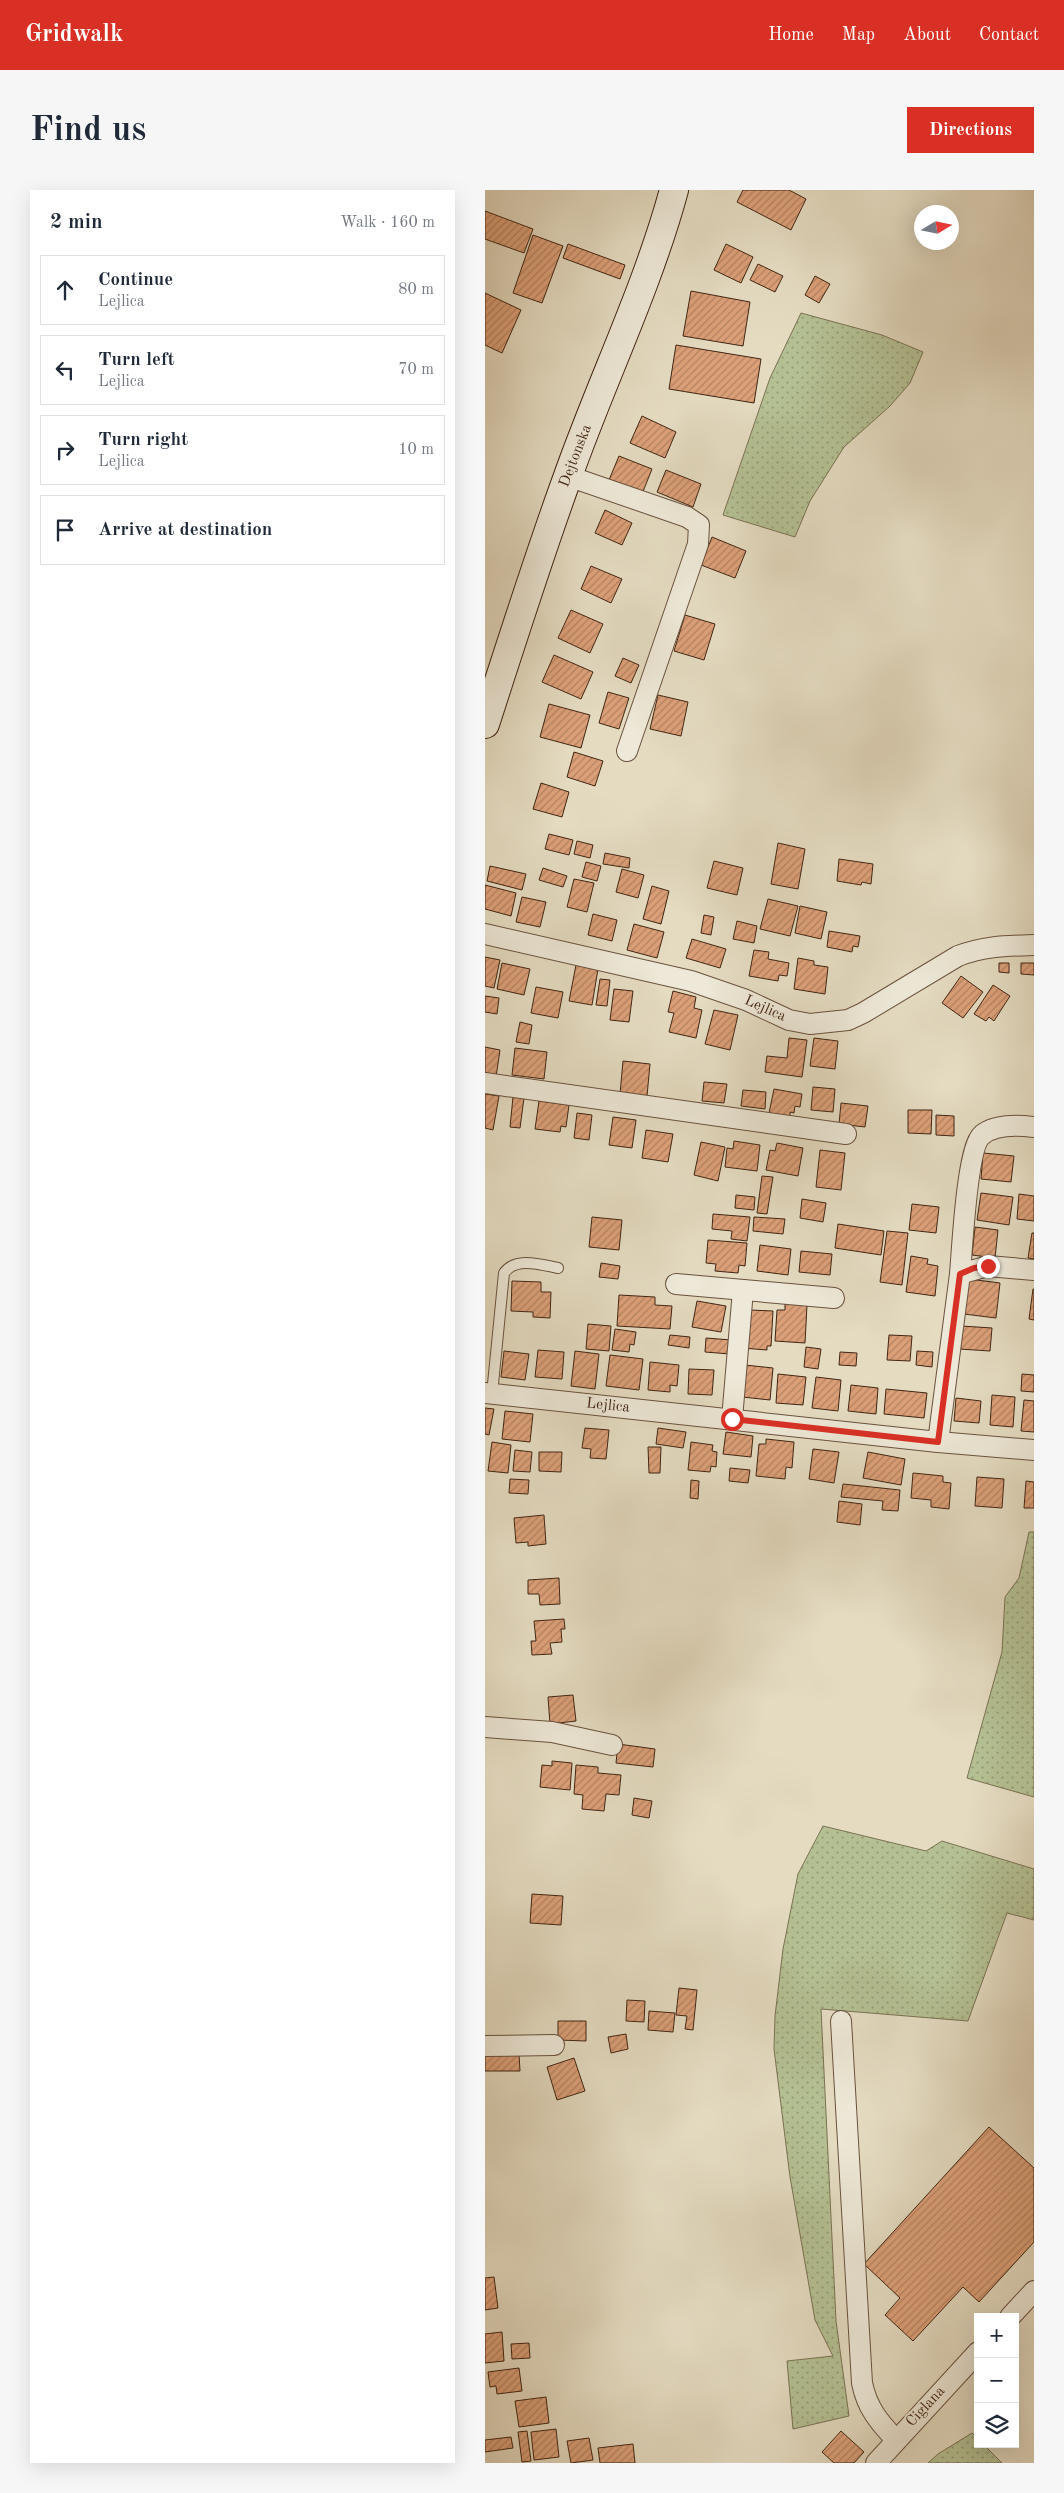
<!DOCTYPE html>
<html lang="en">
<head>
<meta charset="utf-8">
<style>
	:root { --surface:#fff; --page:#f6f6f7; --text:#1f2937; --muted:#747a83; --line:#e0e1e3; --accent:#d93025 }
	body { margin:0; font-family:"Old Standard TT",serif; background:var(--page); color:var(--text) }
	.controls { position:absolute; right:15px; bottom:15px; display:grid; overflow:hidden; border-radius:0px; box-shadow:0 5px 20px #0002 }
	.controls button { width:45px; height:45px; display:grid; place-items:center; padding:0; border:0; border-bottom:1px solid var(--line); background:var(--surface); color:var(--text); font:25px sans-serif }
	.compass { position:absolute; left:429px; top:15px; width:45px; height:45px; border-radius:50%; background:var(--surface); box-shadow:0 5px 20px #0002; rotate:80deg }
	.stop { position:absolute; width:15px; height:15px; margin:-11px; border:4px solid #d93025; border-radius:50%; background:#fff }
	.stop.end { background:#d93025; border-color:#fff; box-shadow:0 1px 5px #0008 }
	.list { margin:0; padding:0; list-style:none }
	h2 { display:flex; justify-content:space-between; align-items:center; height:65px; margin:0; padding:0 20px; font-size:21px }
	h2 small { font-size:16px; font-weight:400; color:var(--muted) }
	.list li { display:grid; grid-template-columns:32px 1fr auto; gap:15px; align-items:center; box-sizing:border-box; height:70px; margin:0 10px 10px; padding:0 10px; border:1px solid var(--line); border-radius:0px }
	.list b { display:block; font-size:19px; white-space:nowrap }
	.list p { margin:0; font-size:16px; white-space:nowrap; color:var(--muted) }
	.list em { font-size:16px; font-style:normal; color:var(--muted) }
	.icon { flex:none; width:28px; height:28px; fill:none; stroke:currentColor; stroke-width:2; stroke-linecap:round; stroke-linejoin:round }
	.map { position:relative; flex:none; width:549px; height:2273px; overflow:hidden; border-radius:0px }
	header { display:flex; align-items:center; gap:30px; box-sizing:border-box; height:70px; padding:0 25px; background:var(--accent); color:#fff }
	header strong { font-size:24px }
	nav { display:flex; gap:28px; margin-inline-start:auto; font-size:18px }
	.intro { display:flex; align-items:center; justify-content:space-between; box-sizing:border-box; height:120px; padding:0 30px }
	h1 { margin:0; font-size:35px }
	.button { padding:12px 22px; border-radius:0px; background:var(--accent); color:#fff; font-size:18px; font-weight:700 }
	main { display:flex; gap:30px; padding:0 30px }
	aside { flex:1; background:var(--surface); border-radius:0px; box-shadow:0 5px 20px #0002 }
	.map>svg:first-child { display:block }
	.grass { fill:url(#grass-dots); stroke:#7a7252 }
	.building { fill:url(#building-hatch); stroke:#412512 }
	.lines { fill:none; stroke-linecap:round; stroke-linejoin:round }
	.service-casing { stroke:#6a523e; stroke-width:12 }
	.minor-casing { stroke:#6a523e; stroke-width:22 }
	.secondary-casing { stroke:#412512; stroke-width:30 }
	.service { stroke:#ede8d7; stroke-width:10 }
	.minor { stroke:#ede8d7; stroke-width:20 }
	.secondary { stroke:#ede8d7; stroke-width:28 }
	.route { stroke:#d93025; stroke-width:6 }
	.labels { text-anchor:middle; dominant-baseline:central; stroke-width:4; stroke-linejoin:round; paint-order:stroke }
	.street-label { font-size:15px; fill:#412512; stroke:#ede8d7 }
</style>
</head>
<body>
<header>
<strong>Gridwalk</strong>
<nav><a>Home</a><a>Map</a><a>About</a><a>Contact</a></nav>
</header>
<div class="intro"><h1>Find us</h1><a class="button">Directions</a></div>
<main>
<aside>
<h2>2 min<small>Walk · 160 m</small></h2>
<ul class="list">
<li><svg class="icon" aria-label="ahead" viewBox="0 0 24 24"><path d="M12 20V5M6 11l6-6 6 6"/></svg><div><b>Continue</b><p>Lejlica</p></div><em>80 m</em></li>
<li><svg class="icon" aria-label="left" viewBox="0 0 24 24"><path d="M17 20v-9H6M10 6l-5 5 5 5"/></svg><div><b>Turn left</b><p>Lejlica</p></div><em>70 m</em></li>
<li><svg class="icon" aria-label="right" viewBox="0 0 24 24"><path d="M7 20v-9h11M14 6l5 5-5 5"/></svg><div><b>Turn right</b><p>Lejlica</p></div><em>10 m</em></li>
<li><svg class="icon" aria-label="arrive" viewBox="0 0 24 24"><path d="M6 21V4h12l-3 4 3 4H6"/></svg><div><b>Arrive at destination</b></div></li>
</ul>
</aside>
<div class="map">
<svg width="549" height="2273" viewBox="0 0 549 2273">
	<defs>
		<pattern id="grass-dots" width="8" height="8" patternUnits="userSpaceOnUse" patternTransform="scale(1.25)"><rect width="8" height="8" fill="#b4c093"/><path d="M2 2h.1M6 6h.1" fill="none" stroke="#949c77" stroke-width="1.8" stroke-linecap="round"/></pattern>
		<pattern id="building-hatch" width="6" height="6" patternUnits="userSpaceOnUse" patternTransform="scale(1.25)"><rect width="6" height="6" fill="#dca078"/><path d="M-1 1l2-2M0 6l6-6M5 7l2-2" fill="none" stroke="#b48261"/></pattern>
	</defs>
	<rect width="100%" height="100%" fill="#e4dbc1"/>
	<filter id="stains"><feTurbulence type="fractalNoise" baseFrequency=".004" numOctaves="4"/><feColorMatrix values="0 0 0 0 .2 0 0 0 0 .09 0 0 0 0 .02 0 0 0 .5 -.17"/></filter>
	<radialGradient id="worn" r=".72"><stop offset=".6" stop-color="#630" stop-opacity="0"/><stop offset="1" stop-color="#630" stop-opacity=".3"/></radialGradient>
	<!-- grass -->
	<g class="grass">
		<path d="M316 123 397 145 438 162 425 193 405 216 359 257 325 311 310 347 238 325 285 188Z"/>
		<path d="M544 1342H549V1607L482 1588 517 1462 520 1407 534 1388Z"/>
		<path d="M338 1636 441 1661 457 1651 549 1679V1730L522 1723 483 1831 336 1819 351 2131 364 2226 308 2239 302 2171 348 2166 330 2130 305 1987 289 1859 290 1826 298 1759 313 1684Z"/>
		<path d="M487 2243 493 2249V2254H498L517 2273H443L453 2264Z"/>
	</g>
	<!-- building -->
	<g class="building">
		<path d="M258 0H304L321 9 306 40 252 12Z"/>
		<path d="M0 21 48 39 39 63 0 49Z"/>
		<path d="M48 45 78 56 57 113 28 103Z"/>
		<path d="M83 54 140 75 135 89 78 68Z"/>
		<path d="M241 54 268 67 256 93 229 80Z"/>
		<path d="M273 74 298 86 290 102 265 90Z"/>
		<path d="M330 86 345 94 334 113 320 105Z"/>
		<path d="M206 101 265 112 258 156 198 146Z"/>
		<path d="M0 103 36 120 17 163 0 155Z"/>
		<path d="M191 155 276 169 269 213 184 199Z"/>
		<path d="M157 226 191 242 180 268 145 253Z"/>
		<path d="M134 266 167 279 157 304 124 290Z"/>
		<path d="M181 280 216 294 208 317 172 302Z"/>
		<path d="M120 320 147 333 137 355 110 343Z"/>
		<path d="M227 347 261 361 250 388 216 375Z"/>
		<path d="M106 376 137 389 126 413 96 399Z"/>
		<path d="M86 420 118 434 105 463 73 448Z"/>
		<path d="M200 425 230 434 219 470 189 461Z"/>
		<path d="M69 465 108 482 96 509 57 492Z"/>
		<path d="M138 468 154 475 146 493 130 486Z"/>
		<path d="M123 502 144 508 134 539 114 533Z"/>
		<path d="M173 505 203 512 196 546 165 539Z"/>
		<path d="M64 514 105 525 96 558 55 547Z"/>
		<path d="M89 562 118 571 110 596 82 587Z"/>
		<path d="M56 593 84 602 77 627 48 619Z"/>
		<path d="M64 644 88 650 84 665 60 659Z"/>
		<path d="M92 651 108 655 105 668 89 664Z"/>
		<path d="M293 653 320 659 313 699 286 694Z"/>
		<path d="M120 663 145 668 144 678 118 674Z"/>
		<path d="M354 669 388 674 386 694 377 692 376 695 352 691Z"/>
		<path d="M229 671 258 678 252 705 222 698Z"/>
		<path d="M101 672 116 676 112 691 97 687Z"/>
		<path d="M5 676 41 684 37 700 2 691Z"/>
		<path d="M58 678 82 686 78 697 54 690Z"/>
		<path d="M137 679 159 685 153 708 131 702Z"/>
		<path d="M89 689 109 693 102 722 82 717Z"/>
		<path d="M0 695 31 703 26 726 0 719Z"/>
		<path d="M167 696 184 701 176 734 158 729Z"/>
		<path d="M37 707 61 712 55 737 31 732Z"/>
		<path d="M283 709 313 716 305 746 275 739Z"/>
		<path d="M315 716 342 722 336 749 310 743Z"/>
		<path d="M108 724 132 730 127 751 103 745Z"/>
		<path d="M219 725 229 727 226 745 216 743Z"/>
		<path d="M252 731 272 736 269 753 248 749Z"/>
		<path d="M149 734 179 742 172 768 142 760Z"/>
		<path d="M344 741 375 746 373 757 368 756 367 762 342 757Z"/>
		<path d="M207 749 241 759 235 778 201 768Z"/>
		<path d="M269 760 284 762 283 769 304 773 302 786 294 785 293 791 264 786Z"/>
		<path d="M0 767 15 770 9 798 0 796Z"/>
		<path d="M313 768 329 771V775L343 777 340 804 309 799Z"/>
		<path d="M17 773 45 779 39 805 12 799Z"/>
		<path d="M514 773H524V783L514 782Z"/>
		<path d="M536 773H549V785L536 784Z"/>
		<path d="M91 775 113 779 107 815 84 811Z"/>
		<path d="M476 786 498 802 478 828 457 813Z"/>
		<path d="M115 789 125 790 122 816 111 815Z"/>
		<path d="M508 795 525 806 509 831 504 827 501 831 489 824Z"/>
		<path d="M51 797 78 802 73 828 46 823Z"/>
		<path d="M129 799 148 801 144 832 125 830Z"/>
		<path d="M188 801 211 807 209 818 217 820 211 848 184 842 189 823 183 822Z"/>
		<path d="M0 806 14 808 12 824 0 822Z"/>
		<path d="M229 820 253 825 245 860 220 854Z"/>
		<path d="M35 832 47 835 44 854 31 852Z"/>
		<path d="M304 848 322 850 317 887 280 882 282 866 302 868Z"/>
		<path d="M329 848 353 851 350 879 325 876Z"/>
		<path d="M0 857 15 860 11 887 0 885Z"/>
		<path d="M30 858 62 862 59 889 27 885Z"/>
		<path d="M138 871 165 874 162 906 135 904Z"/>
		<path d="M219 892 242 894 239 913 217 911Z"/>
		<path d="M328 897 350 899 348 922 326 920Z"/>
		<path d="M289 899 317 904 315 917 310 916 309 923 305 922V926L284 923Z"/>
		<path d="M258 900 281 902 280 919 256 916Z"/>
		<path d="M0 904 14 906 8 940 0 938Z"/>
		<path d="M28 907 39 908 35 938 25 937Z"/>
		<path d="M54 911 84 915 81 937 76 936 75 942 50 939Z"/>
		<path d="M356 913 383 916 380 937 354 934Z"/>
		<path d="M423 920H447L446 944 423 943Z"/>
		<path d="M92 923 107 925 104 950 89 948Z"/>
		<path d="M451 925 469 926V946L451 945Z"/>
		<path d="M128 927 151 930 147 958 124 955Z"/>
		<path d="M161 940 188 944 183 972 157 968Z"/>
		<path d="M249 951 275 955 272 981 240 977 242 958 248 959Z"/>
		<path d="M216 952 240 957 233 991 209 985Z"/>
		<path d="M292 953 318 958 313 986 281 980 285 960 290 961Z"/>
		<path d="M335 960 360 963 356 1000 331 997Z"/>
		<path d="M498 963 529 966 526 992 496 989Z"/>
		<path d="M277 986 288 987 282 1024 272 1023Z"/>
		<path d="M496 1003 528 1007 524 1035 492 1030Z"/>
		<path d="M534 1004 549 1006V1031L532 1029Z"/>
		<path d="M251 1005 270 1007 269 1020 250 1018Z"/>
		<path d="M317 1009 341 1013 338 1032 315 1028Z"/>
		<path d="M427 1014 454 1017 451 1043 424 1040Z"/>
		<path d="M228 1024 265 1027 262 1051 246 1049 247 1041 227 1039Z"/>
		<path d="M107 1027 137 1030 134 1060 104 1057Z"/>
		<path d="M269 1027 300 1029 298 1044 268 1041Z"/>
		<path d="M353 1034 399 1041 396 1065 350 1058Z"/>
		<path d="M490 1037 513 1040 510 1068 487 1065Z"/>
		<path d="M402 1041 423 1043 417 1095 395 1092Z"/>
		<path d="M547 1043H549V1069L543 1068Z"/>
		<path d="M223 1050 262 1053 260 1076 254 1075 253 1083 230 1081 231 1074 221 1073Z"/>
		<path d="M275 1055 306 1059 303 1085 272 1081Z"/>
		<path d="M316 1061 347 1064 345 1085 314 1082Z"/>
		<path d="M426 1066 443 1069 442 1074 453 1076 450 1106 421 1102Z"/>
		<path d="M116 1073 135 1076 133 1089 114 1087Z"/>
		<path d="M484 1089 515 1093 511 1128 479 1124Z"/>
		<path d="M27 1091 56 1092V1102H66L65 1128 48 1127V1122L26 1121Z"/>
		<path d="M548 1099H549V1130L544 1129Z"/>
		<path d="M134 1105 170 1107V1115L187 1116 185 1139 132 1136Z"/>
		<path d="M212 1111 241 1116 236 1142 207 1137Z"/>
		<path d="M300 1113 322 1115 320 1153 290 1151 292 1120H300Z"/>
		<path d="M265 1120 288 1121 286 1156H282V1160L257 1158Z"/>
		<path d="M103 1134 126 1136 124 1161 101 1159Z"/>
		<path d="M476 1136 507 1138 505 1161 474 1159Z"/>
		<path d="M130 1139 151 1142 149 1155 145 1154 144 1162 127 1160Z"/>
		<path d="M185 1145 205 1147 204 1158 183 1155Z"/>
		<path d="M404 1145 427 1146 425 1171 402 1170Z"/>
		<path d="M221 1148 246 1150 245 1164 220 1162Z"/>
		<path d="M321 1157 336 1159 333 1179 319 1177Z"/>
		<path d="M53 1160 79 1162 77 1189 50 1187Z"/>
		<path d="M19 1161 44 1164 40 1190 16 1187Z"/>
		<path d="M90 1161 114 1164 110 1199 86 1196Z"/>
		<path d="M432 1161 448 1162 447 1177 431 1175Z"/>
		<path d="M355 1162 372 1163 371 1176 354 1175Z"/>
		<path d="M125 1165 158 1169 154 1200 121 1196Z"/>
		<path d="M165 1172 194 1175 192 1196 185 1195V1202L163 1200Z"/>
		<path d="M260 1175 288 1178 285 1210 257 1207Z"/>
		<path d="M204 1179 229 1180 227 1205 203 1204Z"/>
		<path d="M293 1184 321 1187 318 1215 291 1213Z"/>
		<path d="M537 1184 549 1185V1202L536 1201Z"/>
		<path d="M331 1187 356 1190 353 1221 327 1218Z"/>
		<path d="M366 1195 393 1198 391 1224 363 1221Z"/>
		<path d="M401 1199 442 1203 439 1228 399 1224Z"/>
		<path d="M507 1205 530 1207 528 1237 505 1235Z"/>
		<path d="M471 1208 496 1211 494 1233 469 1231Z"/>
		<path d="M539 1210 549 1211V1242L536 1241Z"/>
		<path d="M0 1218 9 1219 4 1245 0 1244Z"/>
		<path d="M20 1221 48 1224 45 1252 17 1249Z"/>
		<path d="M100 1238 124 1240 121 1269 105 1268 106 1259 97 1258Z"/>
		<path d="M173 1238 201 1242 198 1258 171 1254Z"/>
		<path d="M241 1242 268 1246 266 1267 238 1264Z"/>
		<path d="M281 1249 309 1252 307 1278 301 1277 300 1289 271 1286 274 1254H281Z"/>
		<path d="M7 1252 26 1255 23 1283 3 1281Z"/>
		<path d="M206 1252 228 1255 227 1261 232 1262 231 1277 226 1276 225 1282 203 1280Z"/>
		<path d="M163 1257H176L175 1283H164Z"/>
		<path d="M328 1259 354 1262 349 1293 324 1289Z"/>
		<path d="M30 1260 47 1262 45 1282 28 1281Z"/>
		<path d="M54 1262H77L76 1282 54 1281Z"/>
		<path d="M383 1262 420 1269 416 1295 378 1288Z"/>
		<path d="M245 1278 265 1280 263 1293 244 1291Z"/>
		<path d="M428 1283 458 1286V1292L466 1293 464 1319 446 1317V1310L426 1308Z"/>
		<path d="M492 1287 519 1289 517 1318 490 1316Z"/>
		<path d="M25 1289 44 1290 43 1304 24 1303Z"/>
		<path d="M206 1290 214 1291 213 1309 205 1308Z"/>
		<path d="M541 1291 549 1292V1318H539Z"/>
		<path d="M358 1294 415 1300 413 1321 397 1320 398 1311 356 1307Z"/>
		<path d="M354 1311 377 1314 375 1335 352 1332Z"/>
		<path d="M59 1325 61 1354 43 1356V1352L31 1353 29 1328Z"/>
		<path d="M74 1388 75 1414 55 1415 54 1404H43V1390Z"/>
		<path d="M79 1429 80 1439H76L77 1452 65 1453 67 1464 47 1465 46 1451H51L49 1431Z"/>
		<path d="M88 1505 91 1531 65 1534 63 1507Z"/>
		<path d="M133 1554 170 1559 168 1577 131 1573Z"/>
		<path d="M67 1571 87 1573 85 1600 55 1597 57 1575 67 1576Z"/>
		<path d="M91 1575 113 1577V1583L136 1585 134 1605 121 1604 119 1621 97 1619 98 1605 89 1604Z"/>
		<path d="M149 1608 167 1611 164 1628 147 1625Z"/>
		<path d="M47 1704 78 1706 76 1735 45 1733Z"/>
		<path d="M194 1798 212 1800 208 1840 200 1839 202 1826 191 1825Z"/>
		<path d="M142 1810 160 1811 159 1832 141 1831Z"/>
		<path d="M164 1821 190 1823 188 1842 163 1840Z"/>
		<path d="M73 1831H101V1851L73 1850Z"/>
		<path d="M141 1844 143 1859 126 1863 123 1847Z"/>
		<path d="M0 1864H34L35 1881H0Z"/>
		<path d="M89 1868 100 1901 72 1910 62 1877Z"/>
		<path d="M504 1937 549 1978V2052L494 2112 478 2097 428 2151 400 2125 415 2108 379 2074Z"/>
		<path d="M9 2087 13 2118 0 2120V2088Z"/>
		<path d="M17 2142 19 2171 0 2173V2144Z"/>
		<path d="M44 2153 45 2168 27 2169 26 2154Z"/>
		<path d="M34 2178 37 2201 12 2204 11 2196 5 2197 3 2182Z"/>
		<path d="M61 2207 64 2233 34 2237 30 2211Z"/>
		<path d="M71 2239 74 2267 49 2270 46 2242Z"/>
		<path d="M42 2241 46 2271 37 2272 33 2242Z"/>
		<path d="M356 2241 379 2262 369 2273H349L337 2262Z"/>
		<path d="M26 2247 28 2258 0 2262V2250Z"/>
		<path d="M104 2248 108 2270 86 2273 82 2251Z"/>
		<path d="M148 2254 150 2273H115L113 2258Z"/>
	</g>
	<g class="lines">
		<defs>
			<path id="service" d="M7 1204 19 1083C31 1066 57 1075 73 1078"/>
			<g id="minor">
				<path d="M83 286 202 327 214 335 213 354 142 561"/>
				<path d="M0 744 206 791 261 810 304 830 325 834 363 830 378 823 473 766C500 756 520 756 549 755"/>
				<path d="M0 893 361 944"/>
				<path d="M475 1084C477 1061 482 957 497 945 510 934 533 935 549 937"/>
				<path d="M191 1094 349 1108"/>
				<path d="M0 1203 453 1252 475 1084 503 1076 549 1080"/>
				<path d="M247 1229 258 1100"/>
				<path d="M453 1252 549 1260"/>
				<path d="M0 1537 67 1542 127 1555"/>
				<path d="M356 1831 377 2193C382 2218 394 2232 411 2250"/>
				<path d="M0 1856 69 1855"/>
				<path d="M525 2127 549 2101"/>
				<path d="M391 2273 493 2162"/>
			</g>
			<path id="secondary" d="M0 534C27 451 53 368 83 286 117 190 162 99 189 0"/>
		</defs>
		<!-- service casing -->
		<use href="#service" class="service-casing"/>
		<!-- minor casing -->
		<use href="#minor" class="minor-casing"/>
		<!-- secondary casing -->
		<use href="#secondary" class="secondary-casing"/>
		<!-- service -->
		<use href="#service" class="service"/>
		<!-- minor -->
		<use href="#minor" class="minor"/>
		<!-- secondary -->
		<use href="#secondary" class="secondary"/>
	</g>
	<g class="lines">
		<!-- route -->
		<path class="route" d="M247 1229 453 1252 475 1084 489 1078 503 1076"/>
	</g>
	<g class="labels">
		<!-- street labels -->
		<g class="street-label">
			<text transform="translate(91 266) rotate(-69)">Dejtonska</text>
			<text transform="translate(280 819) rotate(24)">Lejlica</text>
			<text transform="translate(123 1216) rotate(6)">Lejlica</text>
			<text transform="translate(441 2217) rotate(-47)">Ciglana</text>
		</g>
	</g>
	<rect width="100%" height="100%" filter="url(#stains)"/>
	<rect width="100%" height="100%" fill="url(#worn)"/>
</svg>
<div class="controls">
<button>+</button>
<button>−</button>
<button><svg class="icon" aria-label="layers" viewBox="0 0 24 24"><path d="M12 4l9 5-9 5-9-5zM3 14l9 5 9-5"/></svg></button>
</div>
<svg class="compass" viewBox="-18 -18 36 36"><path d="M0-13l5 13h-10z" fill="#e53935"/><path d="M0 13l5-13h-10z" fill="#747a83"/></svg>
<div class="stop" style="left:247px;top:1229px"></div>
<div class="stop end" style="left:503px;top:1076px"></div>
</div>
</main>
</body>
</html>
